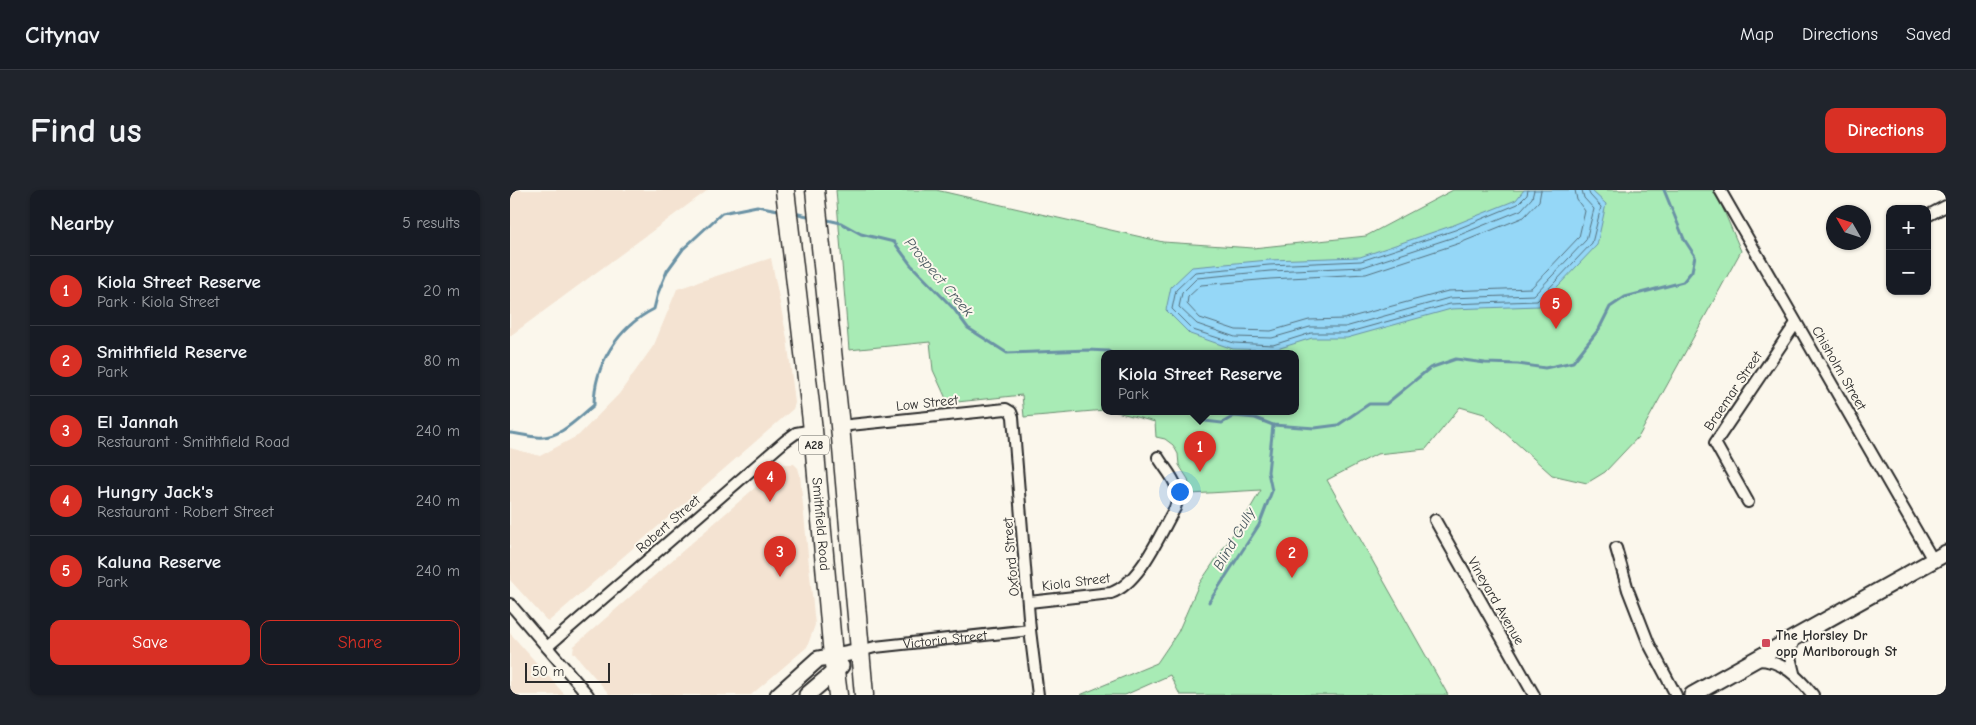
<!DOCTYPE html>
<html lang="en">
<head>
<meta charset="utf-8">
<style>
	:root { --surface:#171b24; --page:#20242c; --text:#f1f3f6; --muted:#9ea1a6; --line:#363941; --accent:#d93025 }
	body { margin:0; font-family:"Comic Neue",sans-serif; background:var(--page); color:var(--text) }
	.controls { position:absolute; right:15px; top:15px; display:grid; overflow:hidden; border-radius:10px; box-shadow:0 1px 4px #0004 }
	.controls button { width:45px; height:45px; display:grid; place-items:center; padding:0; border:0; border-bottom:1px solid var(--line); background:var(--surface); color:var(--text); font:25px sans-serif }
	.compass { position:absolute; left:1316px; top:15px; width:45px; height:45px; border-radius:50%; background:var(--surface); box-shadow:0 1px 4px #0004; rotate:309deg }
	.scale { position:absolute; left:15px; bottom:12px; width:85px; box-sizing:border-box; padding-left:5px; border:2px solid #2b2b2b; border-top:0; font-size:14px; line-height:18px; white-space:nowrap; color:#2b2b2b; -webkit-text-stroke:4px #fbf7ec; paint-order:stroke }
	.you { position:absolute; left:669px; top:301px; width:18px; height:18px; margin:-12px; border:4px solid #fff; border-radius:50%; background:#1a73e8; box-shadow:0 0 0 8px #1a73e833 }
	.badge { display:grid; place-items:center; width:32px; height:32px; border-radius:50%; background:var(--accent); color:#fff; font-size:16px; font-weight:700 }
	.pin { position:absolute; translate:-50% -41px; filter:drop-shadow(0 1px 2px #0008) }
	.pin::after { content:''; position:absolute; top:26px; width:18px; height:15px; background:inherit; clip-path:polygon(0 0,100% 0,50% 100%) }
	.popup { position:absolute; left:591px; top:160px; width:198px; height:65px; box-sizing:border-box; display:grid; place-content:center; border-radius:10px; background:var(--surface); filter:drop-shadow(0 1px 4px #0005); font-size:16px; white-space:nowrap; color:var(--muted) }
	.popup b { font-size:19px; color:var(--text) }
	.popup::after { content:''; position:absolute; left:50%; top:100%; margin-left:-10px; border:10px solid transparent; border-top-color:var(--surface) }
	.list { margin:0; padding:0; list-style:none }
	h2 { display:flex; justify-content:space-between; align-items:center; height:65px; margin:0; padding:0 20px; font-size:21px }
	h2 small { font-size:16px; font-weight:400; color:var(--muted) }
	.list li { display:grid; grid-template-columns:32px 1fr auto; gap:15px; align-items:center; box-sizing:border-box; height:70px; padding:0 20px; border-top:1px solid var(--line) }
	.list b { display:block; font-size:19px; white-space:nowrap }
	.list p { margin:0; font-size:16px; white-space:nowrap; color:var(--muted) }
	.list em { font-size:16px; font-style:normal; color:var(--muted) }
	.actions { display:flex; gap:10px; padding:15px 20px }
	.actions a { flex:1; padding:11px 0; border:1px solid var(--accent); border-radius:10px; text-align:center; font-size:18px; color:var(--accent) }
	.actions .main { background:var(--accent); color:#fff }
	.map { position:relative; flex:none; width:1436px; height:505px; overflow:hidden; border-radius:10px }
	header { display:flex; align-items:center; gap:30px; box-sizing:border-box; height:70px; padding:0 25px; background:var(--surface); border-bottom:1px solid var(--line) }
	header strong { font-size:24px }
	nav { display:flex; gap:28px; margin-inline-start:auto; font-size:18px }
	.intro { display:flex; align-items:center; justify-content:space-between; box-sizing:border-box; height:120px; padding:0 30px }
	h1 { margin:0; font-size:35px }
	.button { padding:12px 22px; border-radius:10px; background:var(--accent); color:#fff; font-size:18px; font-weight:700 }
	main { display:flex; gap:30px; padding:0 30px }
	aside { flex:1; background:var(--surface); border-radius:10px; box-shadow:0 1px 4px #0004 }
	.map>svg:first-child { display:block }
	.built { fill:#f4e3d2 }
	.green { fill:#a8ebb5; stroke:#6a8b70 }
	.water { fill:#95d7f7; stroke:#6b92a5 }
	.lines { fill:none; stroke-linecap:round; stroke-linejoin:round }
	.shore { stroke:#55707d; stroke-width:1 }
	.stream { stroke:#6b92a5; stroke-width:3 }
	.street-casing { stroke:#2b2b2b; stroke-width:14 }
	.primary-casing { stroke:#2b2b2b; stroke-width:19 }
	.highway-casing { stroke:#2b2b2b; stroke-width:21 }
	.street { stroke:#fbf7ec; stroke-width:10 }
	.primary { stroke:#fbf7ec; stroke-width:15 }
	.highway { stroke:#fbf7ec; stroke-width:18 }
	.poi-dot { fill:#d1495b; stroke:#fbf7ec; stroke-width:2 }
	.labels { text-anchor:middle; dominant-baseline:central; stroke-width:4; stroke-linejoin:round; paint-order:stroke }
	.shield { fill:#fbf7ec; stroke:#696865; stroke-width:1 }
	.shield-label { font-size:12px; font-weight:bold; fill:#2b2b2b }
	.street-label { font-size:14px; fill:#2b2b2b; stroke:#fbf7ec }
	.poi-label { font-size:14px; font-weight:bold; fill:#2b2b2b; stroke:#fbf7ec; text-anchor:start }
	.water-label { font-size:15px; font-style:italic; fill:#46565e; stroke:#fbf7ec }
</style>
</head>
<body>
<header>
<strong>Citynav</strong>
<nav><a>Map</a><a>Directions</a><a>Saved</a></nav>
</header>
<div class="intro"><h1>Find us</h1><a class="button">Directions</a></div>
<main>
<aside>
<h2>Nearby<small>5 results</small></h2>
<ul class="list">
<li><span class="badge">1</span><div><b>Kiola Street Reserve</b><p>Park · Kiola Street</p></div><em>20 m</em></li>
<li><span class="badge">2</span><div><b>Smithfield Reserve</b><p>Park</p></div><em>80 m</em></li>
<li><span class="badge">3</span><div><b>El Jannah</b><p>Restaurant · Smithfield Road</p></div><em>240 m</em></li>
<li><span class="badge">4</span><div><b>Hungry Jack's</b><p>Restaurant · Robert Street</p></div><em>240 m</em></li>
<li><span class="badge">5</span><div><b>Kaluna Reserve</b><p>Park</p></div><em>240 m</em></li>
</ul>
<div class="actions"><a class="main">Save</a><a>Share</a></div>
</aside>
<div class="map">
<svg width="1436" height="505" viewBox="0 0 1436 505">
	<rect width="100%" height="100%" fill="#fbf7ec"/>
	<filter id="ink" filterUnits="userSpaceOnUse"><feTurbulence type="fractalNoise" baseFrequency=".02" numOctaves="2"/><feDisplacementMap in="SourceGraphic" scale="10" xChannelSelector="R" yChannelSelector="G"/><feConvolveMatrix kernelMatrix="1 2 1 2 8 2 1 2 1" color-interpolation-filters="sRGB"/></filter>
	<g filter="url(#ink)">
		<!-- built -->
		<g class="built">
			<path d="M0 0H198L0 146Z"/>
			<path d="M261 68 277 148 285 213 283 219 38 432 0 390V258L30 266 69 245 109 204 144 155 167 99Z"/>
			<path d="M272 274H284L288 278 290 285 305 435 297 457 241 505H100L63 462 64 456Z"/>
			<path d="M0 443 55 505H0Z"/>
		</g>
		<!-- green -->
		<path class="green" d="M326 0H426L653 52 743 58 856 46 943 0H1205L1231 61 1129 246 1095 282 1077 293 1042 285 974 224 950 217 916 259 867 264 817 290 938 505H670L660 485 615 505H570L647 473 668 442 689 394 738 322 751 300 681 304 678 289 669 275 668 264 663 255 655 249 646 247 645 232 603 221H785V163H595V220L514 227 512 205 438 213 423 180 420 152 339 160Z"/>
		<!-- water -->
		<path class="water" d="M1014 0H1081L1096 14 1087 55 1029 116 941 119 837 148H802L764 160 723 159 680 144 656 120 661 97 682 77 759 70 850 67 944 35 1006 10Z"/>
		<g class="lines">
			<!-- shore -->
			<g class="shore">
				<path d="M1018 0 1017 5 1008 14 945 40 851 71 759 75 685 82 666 100 662 119 683 140 724 153 763 155 801 143H836L940 114 1027 111 1082 53 1091 17 1080 5 1078 0"/>
				<path d="M1024 0 1022 8 1011 20 947 46 853 77 760 81 687 88 672 103 669 117 687 134 725 147 762 148 800 137H835L939 108 1024 105 1076 50 1084 19 1074 8 1072 0"/>
				<path d="M1031 0 1029 11 1014 27 950 53 856 84 760 89 691 95 678 107 677 114 690 128 726 140 761 141 799 130 834 129 938 101 1021 98 1069 47 1075 21 1067 10 1065 0"/>
			</g>
			<!-- stream -->
			<g class="stream">
				<path d="M284 23 302 27"/>
				<path d="M313 29 331 33 351 44 384 52 401 75 444 119 458 138 497 163 578 160 598 161 601 163"/>
				<path d="M683 221 695 231 712 233 724 226 745 228 763 235 805 238 828 235 859 214H876L920 178 946 169 975 173 1008 174 1035 178 1063 172 1089 139 1100 117 1115 107 1173 92 1182 81 1185 66 1174 49 1154 0"/>
				<path d="M0 243C10 244 18 246 27 247 49 250 68 228 84 215 84 175 108 137 144 119L148 103 157 81 173 59 212 23 247 16 273 21"/>
				<path d="M699 412 749 335 762 301 758 282 763 235"/>
			</g>
			<defs>
				<g id="street">
					<path d="M1210 0 1423 370"/>
					<path d="M1417 26 1436 16"/>
					<path d="M330 236 496 219 501 222 503 227 520 440 528 505"/>
					<path d="M1238 312 1205 253 1286 133"/>
					<path d="M925 330 1024 505"/>
					<path d="M1106 358 1118 400 1139 454 1166 505"/>
					<path d="M519 412 601 403C630 393 650 344 665 318 674 296 658 284 648 267"/>
					<path d="M0 414 78 505"/>
					<path d="M37 457 275 251 286 243 303 240"/>
					<path id="s1" d="M350 461 365 457 520 440"/>
					<path d="M1247 470C1273 470 1288 487 1303 505"/>
					<path d="M1284 483 1279 463 1285 448"/>
				</g>
				<g id="primary">
					<path d="M268 505 308 469 350 461"/>
					<path d="M297 505 331 476"/>
					<path d="M1182 505 1436 363"/>
				</g>
				<g id="highway">
					<path id="s2" d="M275 0 303 240 323 466 328 505"/>
					<path d="M305 0 330 236 354 505"/>
				</g>
			</defs>
			<!-- street casing -->
			<use href="#street" class="street-casing"/>
			<!-- primary casing -->
			<use href="#primary" class="primary-casing"/>
			<!-- highway casing -->
			<use href="#highway" class="highway-casing"/>
			<!-- street -->
			<use href="#street" class="street"/>
			<!-- primary -->
			<use href="#primary" class="primary"/>
			<!-- highway -->
			<use href="#highway" class="highway"/>
		</g>
	</g>
	<!-- markers -->
	<rect class="poi-dot" x="1251" y="448" width="10" height="10" rx="2.5"/>
	<g class="labels">
		<!-- shield labels -->
		<rect class="shield" x="289" y="245.5" width="30" height="19" rx="4"/>
		<g class="shield-label">
			<text x="304" y="255">A28</text>
		</g>
		<!-- street labels -->
		<g class="street-label">
			<text transform="translate(1329 178) rotate(60)">Chisholm Street</text>
			<text transform="translate(1223 201) rotate(-56)">Braemar Street</text>
			<text transform="translate(417 213) rotate(-6)">Low Street</text>
			<text transform="translate(158 334) rotate(-41)">Robert Street</text>
			<text stroke="none"><textPath href="#s2" startOffset="336">Smithfield Road</textPath></text>
			<text transform="translate(501 367) rotate(-95)">Oxford Street</text>
			<text transform="translate(566 392) rotate(-7)">Kiola Street</text>
			<text transform="translate(986 411) rotate(60)">Vineyard Avenue</text>
			<text stroke="none"><textPath href="#s1" startOffset="86">Victoria Street</textPath></text>
		</g>
		<!-- poi labels -->
		<g class="poi-label">
			<text x="1266" y="445">The Horsley Dr<tspan x="1266" dy="16">opp Marlborough St</tspan></text>
		</g>
		<!-- water labels -->
		<g class="water-label">
			<text transform="translate(429 87) rotate(50)">Prospect Creek</text>
			<text transform="translate(724 349) rotate(-60)">Blind Gully</text>
		</g>
	</g>
</svg>
<div class="controls">
<button>+</button>
<button>−</button>
</div>
<svg class="compass" viewBox="-18 -18 36 36"><path d="M0-13l5 13h-10z" fill="#e53935"/><path d="M0 13l5-13h-10z" fill="#9ea1a6"/></svg>
<div class="scale">50 m</div>
<div class="you"></div>
<div class="pin badge" style="left:690px;top:282px">1</div>
<div class="popup"><b>Kiola Street Reserve</b>Park</div>
<div class="pin badge" style="left:782px;top:388px">2</div>
<div class="pin badge" style="left:270px;top:387px">3</div>
<div class="pin badge" style="left:260px;top:312px">4</div>
<div class="pin badge" style="left:1046px;top:139px">5</div>
</div>
</main>
</body>
</html>
